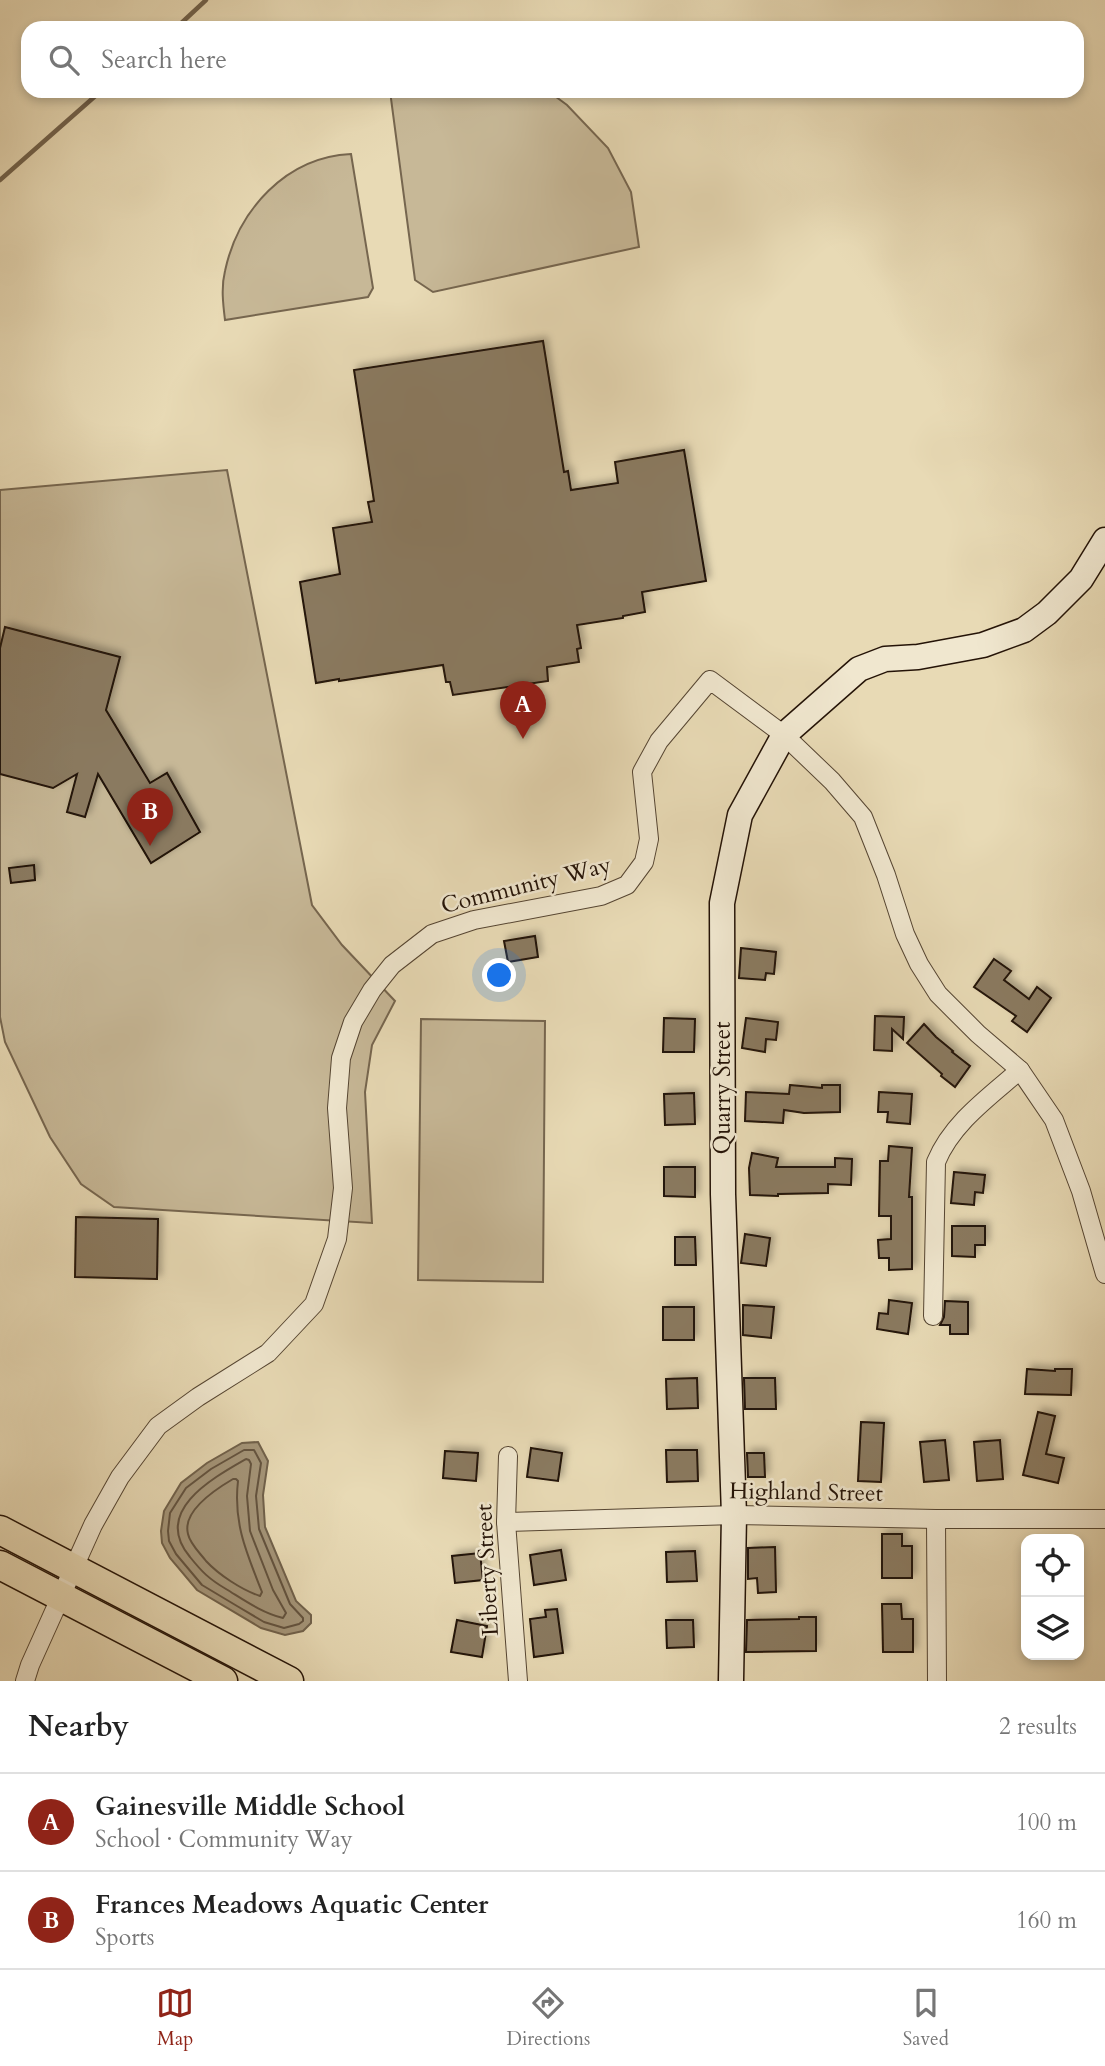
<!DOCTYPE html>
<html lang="en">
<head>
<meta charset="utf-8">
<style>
	:root { --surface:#fff; --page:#f2f2f2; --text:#222; --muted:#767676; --line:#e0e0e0; --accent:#8f2418 }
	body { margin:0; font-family:Cardo,serif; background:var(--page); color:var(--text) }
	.controls { position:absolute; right:21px; bottom:21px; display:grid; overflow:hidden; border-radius:14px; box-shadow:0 4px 10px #0003 }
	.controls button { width:63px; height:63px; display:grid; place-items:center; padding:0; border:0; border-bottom:2px solid var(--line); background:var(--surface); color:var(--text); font:35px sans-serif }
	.you { position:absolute; left:500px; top:976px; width:24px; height:24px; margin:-18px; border:5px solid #fff; border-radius:50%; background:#1a73e8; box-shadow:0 0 0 10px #1a73e833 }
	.badge { display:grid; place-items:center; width:46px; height:46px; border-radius:50%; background:var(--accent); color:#fff; font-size:23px; font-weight:700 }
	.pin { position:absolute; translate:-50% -58px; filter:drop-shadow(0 2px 4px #0008) }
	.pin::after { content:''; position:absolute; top:37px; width:24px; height:21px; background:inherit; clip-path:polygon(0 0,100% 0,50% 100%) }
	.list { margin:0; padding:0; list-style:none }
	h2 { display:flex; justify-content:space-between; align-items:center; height:91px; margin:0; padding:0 28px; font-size:30px }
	h2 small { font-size:23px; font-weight:400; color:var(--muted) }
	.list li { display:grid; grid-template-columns:46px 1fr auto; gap:21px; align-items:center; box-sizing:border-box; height:98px; padding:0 28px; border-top:2px solid var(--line) }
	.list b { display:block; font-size:26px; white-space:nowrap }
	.list p { margin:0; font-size:23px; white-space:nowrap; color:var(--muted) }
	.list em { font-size:23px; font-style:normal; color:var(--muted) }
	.icon { flex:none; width:38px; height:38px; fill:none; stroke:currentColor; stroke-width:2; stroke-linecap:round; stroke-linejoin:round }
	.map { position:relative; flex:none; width:1105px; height:1681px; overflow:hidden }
	.search { position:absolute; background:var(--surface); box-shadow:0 4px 10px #0003; left:21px; right:21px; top:21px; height:77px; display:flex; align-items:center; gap:18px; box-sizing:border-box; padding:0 24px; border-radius:21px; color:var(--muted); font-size:26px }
	.sheet { height:287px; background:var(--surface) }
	nav { display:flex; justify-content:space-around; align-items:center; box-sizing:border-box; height:98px; border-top:2px solid var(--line); background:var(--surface); font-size:19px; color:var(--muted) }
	nav a { display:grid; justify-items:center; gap:4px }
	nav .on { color:var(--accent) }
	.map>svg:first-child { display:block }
	.green { fill:#c7b897; stroke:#76664f; stroke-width:2 }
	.water { fill:#a5967a; stroke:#71624c; stroke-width:2 }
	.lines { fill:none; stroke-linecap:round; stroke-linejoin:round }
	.shore { stroke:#645440; stroke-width:2 }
	.stream { stroke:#71624c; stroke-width:4.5 }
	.building { fill:#8a7a61; stroke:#241307; stroke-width:2; filter:url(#shadow) }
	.street-casing { stroke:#554532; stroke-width:20 }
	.secondary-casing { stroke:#241307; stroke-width:27 }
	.primary-casing { stroke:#241307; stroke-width:31 }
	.street { stroke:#f0e7cf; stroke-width:18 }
	.secondary { stroke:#f0e7cf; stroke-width:24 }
	.primary { stroke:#e8dab5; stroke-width:28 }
	.labels { text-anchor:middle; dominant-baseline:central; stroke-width:5; stroke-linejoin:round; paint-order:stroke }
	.street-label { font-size:23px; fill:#241307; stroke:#f0e7cf }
</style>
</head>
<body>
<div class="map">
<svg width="1105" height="1681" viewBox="0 0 1105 1681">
	<defs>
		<filter id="shadow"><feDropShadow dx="4" dy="-4" stdDeviation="3.5" flood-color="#0004"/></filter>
	</defs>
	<rect width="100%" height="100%" fill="#e8dab5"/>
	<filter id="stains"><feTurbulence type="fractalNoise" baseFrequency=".00286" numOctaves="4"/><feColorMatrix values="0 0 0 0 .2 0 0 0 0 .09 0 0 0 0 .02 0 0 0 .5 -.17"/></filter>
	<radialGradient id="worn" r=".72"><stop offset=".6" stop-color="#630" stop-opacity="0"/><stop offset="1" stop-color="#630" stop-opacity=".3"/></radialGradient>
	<!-- green -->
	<g class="green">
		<path d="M390 91H548L567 105 608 148 631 192 639 247 433 292 415 280Z"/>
		<path d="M351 154 373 288 368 297 225 320C223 304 221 287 225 271 238 210 286 157 351 154Z"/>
		<path d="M227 470 312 905 342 945 395 1001 372 1045 365 1092 372 1223 114 1207 81 1184 50 1137 5 1042 0 1017V490Z"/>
		<path d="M421 1019 545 1021 543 1282 418 1280Z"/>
	</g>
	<!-- water -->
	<path class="water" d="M258 1442 268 1461 263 1495 265 1527 296 1601 311 1615V1623L303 1631 285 1635 261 1628 197 1590 170 1558 162 1543 161 1531 164 1511 181 1483 207 1463 242 1443Z"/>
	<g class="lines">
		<!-- shore -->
		<g class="shore">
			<path d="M244 1450H254L261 1463 256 1496 259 1529 290 1604 303 1618V1621L299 1624 284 1628 264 1622 237 1606 202 1585 176 1554 169 1541 168 1531 170 1513 186 1488 211 1469Z"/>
			<path d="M246 1459 249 1460 251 1464 247 1496 250 1531 273 1590 286 1613 283 1618C262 1613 244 1600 226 1589 209 1579 202 1572 190 1557 152 1512 211 1479 246 1459Z"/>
			<path d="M233 1479H236L238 1481C233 1523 247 1554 262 1592L260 1596C242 1590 219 1575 206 1561 200 1553 190 1544 188 1534 182 1511 216 1489 233 1479Z"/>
		</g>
		<!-- stream -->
		<g class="stream">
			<path d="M176 28 206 0"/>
			<path d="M0 180 101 91"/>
		</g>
	</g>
	<!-- building -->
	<g class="building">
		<path d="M543 341 564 472 568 471 571 490 618 483 615 462 684 450 706 581 642 592 645 612 623 616V618L577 625 581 648 577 649 579 662 547 667 548 681 453 695 450 682H446L443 665 339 681V679L316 683 300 582 340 574 333 528 372 522 368 502 374 501 354 370Z"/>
		<path d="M5 627 120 657 106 710 150 783 167 773 200 832 151 863 98 774 85 817 67 812 77 774 53 788 0 774V648Z"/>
		<path d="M34 865 35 880 11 883 9 868Z"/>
		<path d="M535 936 538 957 508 962 504 941Z"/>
		<path d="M741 948 776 952 774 974 766 973 765 980 739 978Z"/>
		<path d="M994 959 1011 971 1004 980 1029 999 1037 987 1051 998 1027 1032 1012 1021 1016 1016 974 987Z"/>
		<path d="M875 1016 904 1017 903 1039 892 1029V1051L874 1050Z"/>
		<path d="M664 1018 695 1019 694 1052H663Z"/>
		<path d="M746 1018 778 1022 776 1040 766 1039 765 1052 742 1048Z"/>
		<path d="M924 1024 936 1037 953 1051 952 1052 970 1066 955 1087 941 1076 942 1074 907 1043Z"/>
		<path d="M790 1085 822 1088V1085H840V1112L804 1113 784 1110 783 1123 745 1121 746 1092 789 1094Z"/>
		<path d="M879 1092 912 1094 910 1124 887 1122 888 1112H878Z"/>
		<path d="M694 1093 695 1124 665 1125 664 1094Z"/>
		<path d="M889 1146 912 1148 909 1197H912V1269L889 1270V1258H879L878 1240 891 1239V1216H879L880 1161H888Z"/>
		<path d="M752 1153 778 1158 776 1167H835V1158L852 1159 851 1185 828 1184V1193L778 1194V1196L750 1195 749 1168Z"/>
		<path d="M664 1167H695V1197L664 1196Z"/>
		<path d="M954 1172 985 1175 983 1193 975 1192 974 1205 951 1203Z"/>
		<path d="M76 1217 158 1219 157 1279 75 1277Z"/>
		<path d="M952 1226H985V1245H975V1257L952 1256Z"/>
		<path d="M745 1234 770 1238 766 1266 741 1263Z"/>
		<path d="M675 1237H695L696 1265H675Z"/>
		<path d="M889 1300 912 1303 908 1334 877 1329 879 1313 888 1314Z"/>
		<path d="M945 1301 968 1302V1334H950V1325H940L944 1317Z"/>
		<path d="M743 1305 774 1307 771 1338 743 1335Z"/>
		<rect x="663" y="1307" width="31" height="33"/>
		<path d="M1027 1369 1055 1371V1369H1072L1071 1395 1025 1394Z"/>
		<path d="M697 1378 698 1408 667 1409 666 1379Z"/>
		<path d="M744 1378H775L776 1409H745Z"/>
		<path d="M1038 1412 1055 1416 1046 1454 1064 1458 1058 1483 1023 1475Z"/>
		<path d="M861 1422 884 1423 881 1482 858 1481Z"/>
		<path d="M945 1440 949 1480 924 1482 920 1442Z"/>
		<path d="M1000 1440 1003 1479 977 1481 974 1442Z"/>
		<path d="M531 1448 562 1453 558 1481 527 1477Z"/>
		<path d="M666 1450H697L698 1481 667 1482Z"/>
		<path d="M445 1451 478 1453 476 1481 443 1478Z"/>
		<path d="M747 1453H764L765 1477H748Z"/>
		<path d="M882 1534H902V1546H912V1578H882Z"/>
		<path d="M775 1547 776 1592 758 1593 757 1578 748 1579V1548Z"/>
		<path d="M561 1550 566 1580 534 1585 530 1555Z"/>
		<path d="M695 1551 697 1581 667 1582 666 1552Z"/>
		<path d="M480 1553 483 1580 455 1583 452 1556Z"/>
		<path d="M882 1604H901L902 1619H913V1652H883Z"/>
		<path d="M557 1609 563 1653 534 1657 530 1619 546 1617 545 1610Z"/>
		<path d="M799 1617H816V1651L746 1652 747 1620 799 1619Z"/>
		<path d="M457 1620 487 1626 482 1657 451 1652Z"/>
		<path d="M666 1620H693L694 1647 667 1648Z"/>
	</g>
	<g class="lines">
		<defs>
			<g id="street">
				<path d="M933 1316 936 1162C952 1123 989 1097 1020 1070"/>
				<path d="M508 1456 506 1522 518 1681"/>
				<path d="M936 1519 937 1681"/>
				<path d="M506 1522 734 1515 936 1519H1105"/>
				<path d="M25 1681 30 1665 93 1525 120 1477 158 1426 198 1397 268 1353 314 1304 337 1239 343 1188 337 1108 341 1058 353 1022 372 990 392 965 432 934 474 920 601 896 627 885 644 862 649 839 642 772 659 741 710 680 784 735 832 781 863 817 886 875 905 934 919 964 938 994 978 1034 1020 1070 1054 1120 1081 1191 1105 1274"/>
			</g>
			<path id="secondary" d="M731 1681 734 1515 723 1194 722 903 740 815 784 735 859 669 885 659 918 657 983 645 1024 630 1047 613 1081 579 1105 540"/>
			<g id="primary">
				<path d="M0 1530 289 1681"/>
				<path d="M0 1565 223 1681"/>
			</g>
		</defs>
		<!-- street casing -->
		<use href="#street" class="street-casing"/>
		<!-- secondary casing -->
		<use href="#secondary" class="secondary-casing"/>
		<!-- primary casing -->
		<use href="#primary" class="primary-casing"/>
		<!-- street -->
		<use href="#street" class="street"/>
		<!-- secondary -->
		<use href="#secondary" class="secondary"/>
		<!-- primary -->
		<use href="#primary" class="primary"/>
	</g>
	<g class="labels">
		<!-- street labels -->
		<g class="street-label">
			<text transform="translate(526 885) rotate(-14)">Community Way</text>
			<text transform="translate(722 1088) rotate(-90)">Quarry Street</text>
			<text transform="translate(806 1492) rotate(1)">Highland Street</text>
			<text transform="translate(487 1570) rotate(-93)">Liberty Street</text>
		</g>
	</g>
	<rect width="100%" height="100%" filter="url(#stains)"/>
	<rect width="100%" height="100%" fill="url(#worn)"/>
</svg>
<div class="controls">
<button><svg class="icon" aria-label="locate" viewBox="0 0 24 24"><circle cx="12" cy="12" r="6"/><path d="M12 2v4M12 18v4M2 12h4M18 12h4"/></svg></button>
<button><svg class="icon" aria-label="layers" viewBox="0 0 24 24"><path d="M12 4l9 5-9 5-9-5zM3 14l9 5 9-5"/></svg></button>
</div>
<div class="you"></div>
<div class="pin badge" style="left:523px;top:739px">A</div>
<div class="pin badge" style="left:150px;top:846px">B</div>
<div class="search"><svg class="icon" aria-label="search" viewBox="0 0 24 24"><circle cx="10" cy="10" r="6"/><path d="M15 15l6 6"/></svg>Search here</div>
</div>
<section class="sheet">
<h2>Nearby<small>2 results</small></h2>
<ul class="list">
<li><span class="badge">A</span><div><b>Gainesville Middle School</b><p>School · Community Way</p></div><em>100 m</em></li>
<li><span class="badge">B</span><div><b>Frances Meadows Aquatic Center</b><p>Sports</p></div><em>160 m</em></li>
</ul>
</section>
<nav>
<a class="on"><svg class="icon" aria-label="map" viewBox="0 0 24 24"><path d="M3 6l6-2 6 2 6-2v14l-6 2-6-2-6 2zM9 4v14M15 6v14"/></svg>Map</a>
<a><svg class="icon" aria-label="directions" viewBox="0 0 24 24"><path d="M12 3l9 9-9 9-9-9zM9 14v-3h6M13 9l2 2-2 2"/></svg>Directions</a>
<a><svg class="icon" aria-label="saved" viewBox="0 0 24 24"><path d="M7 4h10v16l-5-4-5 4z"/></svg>Saved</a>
</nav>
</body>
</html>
